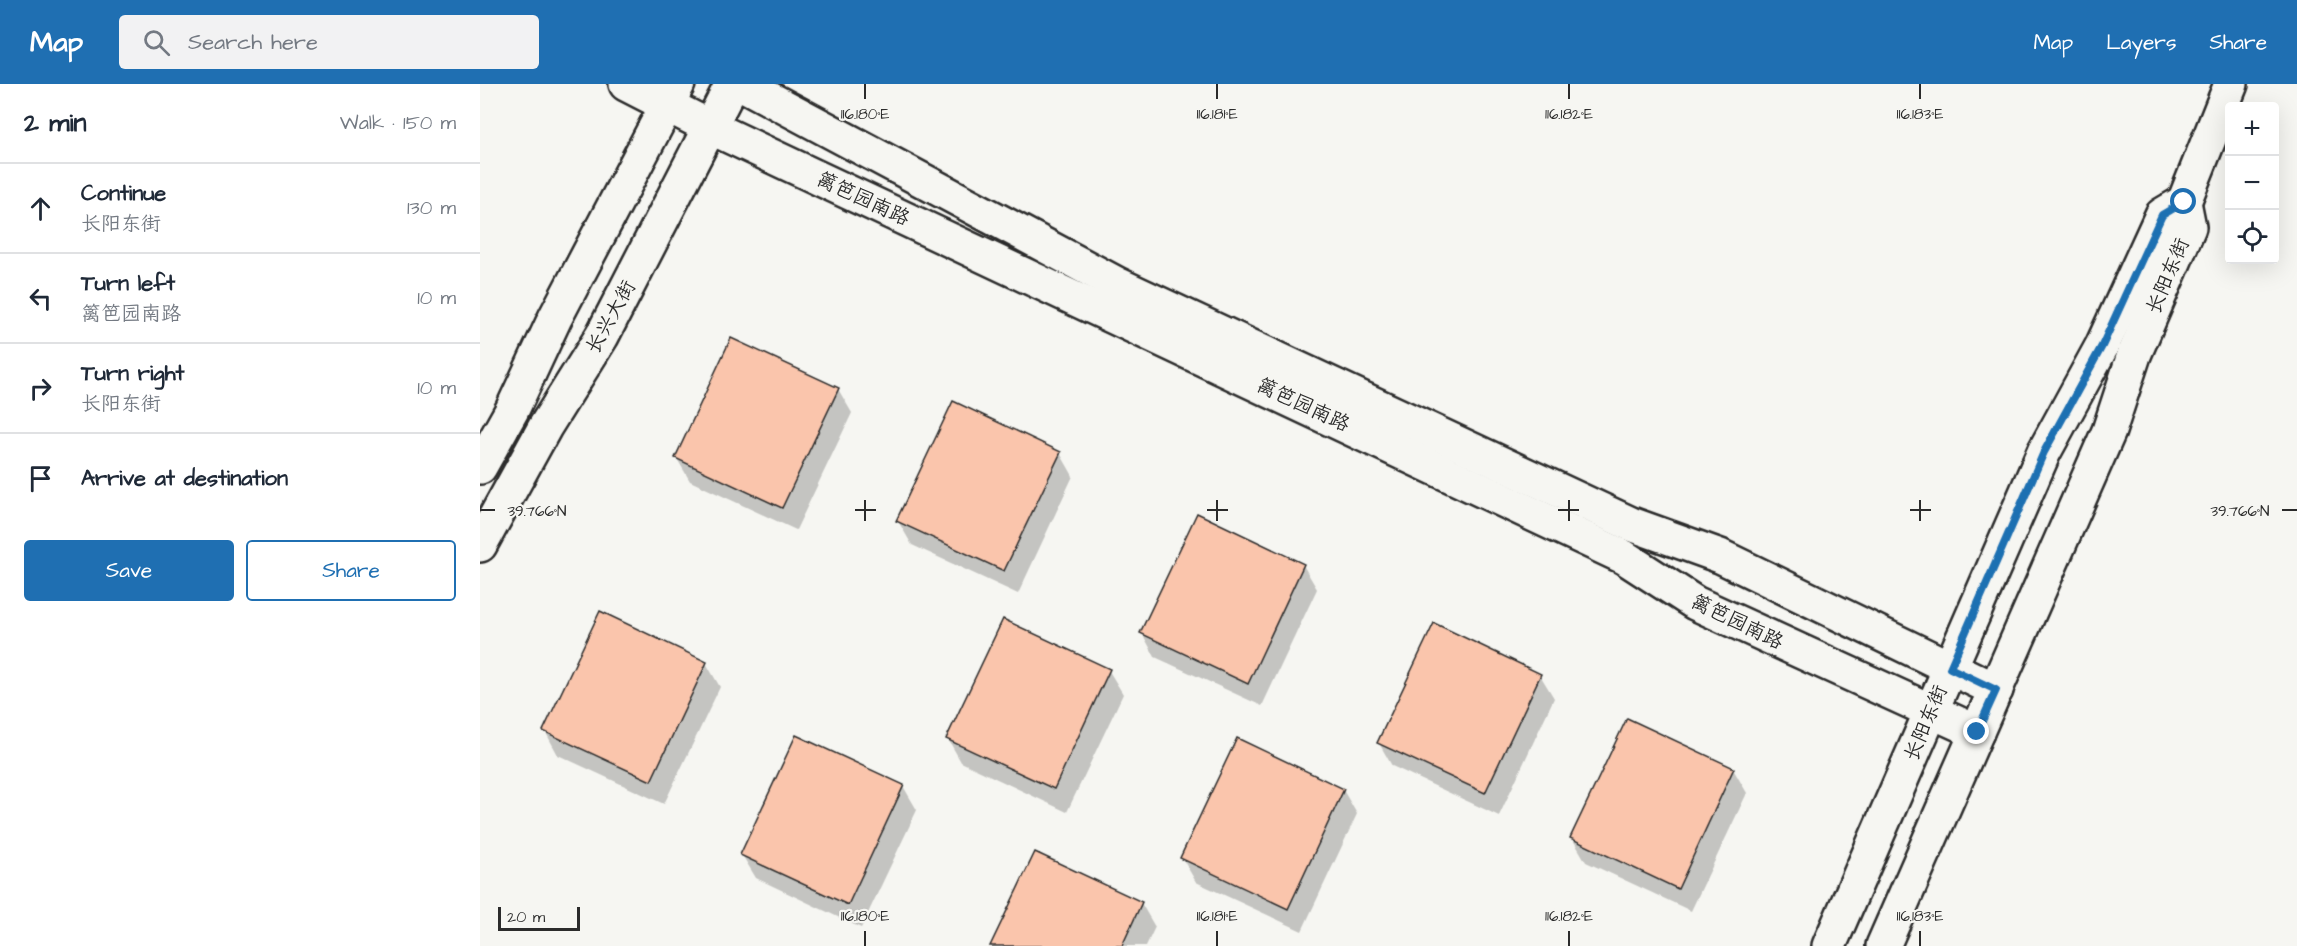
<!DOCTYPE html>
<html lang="en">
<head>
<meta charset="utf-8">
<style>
	:root { --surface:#fff; --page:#f2f2f3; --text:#1f2937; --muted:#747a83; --line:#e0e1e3; --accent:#1f6fb2 }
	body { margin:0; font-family:"Architects Daughter","LXGW WenKai TC",sans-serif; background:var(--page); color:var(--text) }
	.controls { position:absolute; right:18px; top:18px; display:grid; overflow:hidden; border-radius:6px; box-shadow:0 6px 24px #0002 }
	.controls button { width:54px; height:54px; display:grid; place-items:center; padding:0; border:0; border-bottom:2px solid var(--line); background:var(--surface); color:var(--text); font:30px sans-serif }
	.scale { position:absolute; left:18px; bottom:15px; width:82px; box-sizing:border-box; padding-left:6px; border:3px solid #2b2b2b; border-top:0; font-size:16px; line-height:21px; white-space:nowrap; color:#2b2b2b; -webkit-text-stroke:4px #f6f6f2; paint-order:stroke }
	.stop { position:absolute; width:18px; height:18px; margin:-14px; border:4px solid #1f6fb2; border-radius:50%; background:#fff }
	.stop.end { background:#1f6fb2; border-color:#fff; box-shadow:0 2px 6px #0008 }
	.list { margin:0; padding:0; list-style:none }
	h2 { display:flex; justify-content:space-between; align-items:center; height:78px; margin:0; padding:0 24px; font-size:26px }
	h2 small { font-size:20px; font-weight:400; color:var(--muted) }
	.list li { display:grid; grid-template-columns:39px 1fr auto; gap:18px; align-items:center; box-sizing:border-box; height:90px; padding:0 24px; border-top:2px solid var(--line) }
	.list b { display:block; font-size:22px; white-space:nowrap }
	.list p { margin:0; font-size:20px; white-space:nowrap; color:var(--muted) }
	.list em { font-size:20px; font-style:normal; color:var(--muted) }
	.actions { display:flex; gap:12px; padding:18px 24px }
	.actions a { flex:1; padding:14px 0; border:2px solid var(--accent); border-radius:6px; text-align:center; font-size:21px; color:var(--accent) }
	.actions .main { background:var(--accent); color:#fff }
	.icon { flex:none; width:33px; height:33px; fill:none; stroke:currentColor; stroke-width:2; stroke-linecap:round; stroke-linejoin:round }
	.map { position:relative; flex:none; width:1817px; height:862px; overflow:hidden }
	header { display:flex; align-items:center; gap:36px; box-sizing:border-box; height:84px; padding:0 30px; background:var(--accent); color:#fff }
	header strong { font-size:28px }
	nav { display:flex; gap:33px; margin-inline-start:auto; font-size:21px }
	.search { width:420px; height:54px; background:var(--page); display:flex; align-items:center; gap:15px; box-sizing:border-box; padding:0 21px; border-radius:6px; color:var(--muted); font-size:22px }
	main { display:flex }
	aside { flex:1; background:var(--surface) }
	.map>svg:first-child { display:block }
	.shadow { fill:#0003 }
	.building { fill:#fac5ac; stroke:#2b2b2b; stroke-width:1.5 }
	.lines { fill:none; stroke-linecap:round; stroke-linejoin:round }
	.minor-casing { stroke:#2b2b2b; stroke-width:38 }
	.minor { stroke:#f6f6f2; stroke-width:33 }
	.route { stroke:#1f6fb2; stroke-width:8 }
	.ticks { fill:none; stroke:#2b2b2b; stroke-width:2 }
	.labels { text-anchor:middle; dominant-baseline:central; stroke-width:4.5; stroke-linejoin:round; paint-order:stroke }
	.street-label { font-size:20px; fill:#2b2b2b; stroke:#f6f6f2 }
	.ticks-label { font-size:15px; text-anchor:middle; fill:#2b2b2b; stroke:#f6f6f2; stroke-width:4.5; stroke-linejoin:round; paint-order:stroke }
</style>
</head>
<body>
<header>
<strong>Map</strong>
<div class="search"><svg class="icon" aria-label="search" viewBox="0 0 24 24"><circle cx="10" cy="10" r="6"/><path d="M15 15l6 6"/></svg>Search here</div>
<nav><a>Map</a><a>Layers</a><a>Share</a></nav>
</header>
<main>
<aside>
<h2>2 min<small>Walk · 150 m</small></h2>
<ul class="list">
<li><svg class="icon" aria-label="ahead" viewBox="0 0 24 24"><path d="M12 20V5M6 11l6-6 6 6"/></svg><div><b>Continue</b><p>长阳东街</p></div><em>130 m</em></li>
<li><svg class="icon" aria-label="left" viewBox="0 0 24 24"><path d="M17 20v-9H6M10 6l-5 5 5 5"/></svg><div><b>Turn left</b><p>篱笆园南路</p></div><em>10 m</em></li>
<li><svg class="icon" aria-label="right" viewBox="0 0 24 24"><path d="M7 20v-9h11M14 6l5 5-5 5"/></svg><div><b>Turn right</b><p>长阳东街</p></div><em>10 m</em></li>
<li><svg class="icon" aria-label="arrive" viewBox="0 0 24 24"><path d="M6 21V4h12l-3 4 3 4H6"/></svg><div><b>Arrive at destination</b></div></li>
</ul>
<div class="actions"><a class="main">Save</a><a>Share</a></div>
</aside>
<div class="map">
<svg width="1817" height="862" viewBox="0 0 1817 862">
	<rect width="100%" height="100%" fill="#f6f6f2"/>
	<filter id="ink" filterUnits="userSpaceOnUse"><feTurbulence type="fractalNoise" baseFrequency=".0167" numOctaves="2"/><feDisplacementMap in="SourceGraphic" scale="12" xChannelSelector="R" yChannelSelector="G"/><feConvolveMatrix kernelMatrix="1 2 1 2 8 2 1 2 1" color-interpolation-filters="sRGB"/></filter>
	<g filter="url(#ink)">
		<!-- shadow -->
		<g class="shadow">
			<path d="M358 305 372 329 316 446 210 397 196 373Z"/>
			<path d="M580 369 593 392 538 510 432 461 418 437Z"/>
			<path d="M823 481 837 505 782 622 675 573 662 549Z"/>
			<path d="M226 579 240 603 184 720 78 671 65 647Z"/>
			<path d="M629 587 643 610 587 728 481 678 468 655Z"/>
			<path d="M1060 591 1074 614 1019 732 912 682 899 659Z"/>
			<path d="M1148 636 1253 685 1267 709 1211 827 1106 778 1092 754Z"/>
			<path d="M317 653 423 702 437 726 381 844 276 794 262 771Z"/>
			<path d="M863 706 877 730 822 847 716 798 702 774Z"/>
			<path d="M661 819 675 843 666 862H512Z"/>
		</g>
		<!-- building -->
		<g class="building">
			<path d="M251 254 359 304 302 424 195 374Z"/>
			<path d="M473 317 581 368 524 487 416 437Z"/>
			<path d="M717 429 824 480 768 600 660 549Z"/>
			<path d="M120 527 227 578 171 697 63 647Z"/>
			<path d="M523 535 630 585 574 705 466 655Z"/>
			<path d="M954 539 1061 590 1005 709 897 659Z"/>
			<path d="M1147 634 1254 684 1198 805 1090 754Z"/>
			<path d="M316 651 424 701 368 821 260 771Z"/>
			<path d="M757 654 864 705 808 825 700 774Z"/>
			<path d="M555 768 662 818 642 862H510Z"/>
		</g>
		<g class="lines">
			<defs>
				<g id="minor">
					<path d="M146 0 230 43 1144 473 1215 519 1497 648"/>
					<path d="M262 0 639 201 1151 440 1240 472 1516 606"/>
					<path d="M1704 118 1751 0"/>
					<path d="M0 383 32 326 75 234 198 0"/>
					<path d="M0 461 65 343 122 252 252 0"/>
					<path d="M1349 862 1564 368 1622 262 1682 131 1704 118"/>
					<path d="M1403 862 1629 347 1654 271 1709 143 1704 118"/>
				</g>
			</defs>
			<!-- minor casing -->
			<use href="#minor" class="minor-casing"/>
			<!-- minor -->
			<use href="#minor" class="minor"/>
		</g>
	</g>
	<g class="lines" filter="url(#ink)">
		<!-- route -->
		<path class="route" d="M1497 648 1516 606 1470 584 1564 368 1622 262 1682 131 1704 118"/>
	</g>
	<!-- ticks -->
	<path class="ticks" d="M385 0V15M737 0V15M1089 0V15M1440 0V15M385 416V437M737 416V437M1089 416V437M1440 416V437M0 426H15M375 426H396M727 426H748M1078 426H1099M1430 426H1451M1802 426H1817M385 847V862M737 847V862M1089 847V862M1440 847V862"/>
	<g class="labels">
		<!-- street labels -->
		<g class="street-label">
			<text transform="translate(383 115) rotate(25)">篱笆园南路</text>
			<text transform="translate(1688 192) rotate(-67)">长阳东街</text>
			<text transform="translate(131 233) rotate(-61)">长兴大街</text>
			<text transform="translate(823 321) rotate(25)">篱笆园南路</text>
			<text transform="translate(1257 538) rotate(26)">篱笆园南路</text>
			<text transform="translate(1446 639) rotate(-67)">长阳东街</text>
		</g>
	</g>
	<g class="ticks-label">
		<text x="385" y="35">116.180°E</text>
		<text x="737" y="35">116.181°E</text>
		<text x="1089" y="35">116.182°E</text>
		<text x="1440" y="35">116.183°E</text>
		<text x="57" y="432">39.766°N</text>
		<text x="1760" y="432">39.766°N</text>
		<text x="385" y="837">116.180°E</text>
		<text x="737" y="837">116.181°E</text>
		<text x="1089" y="837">116.182°E</text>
		<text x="1440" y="837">116.183°E</text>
	</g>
</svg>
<div class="controls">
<button>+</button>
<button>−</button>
<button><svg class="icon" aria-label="locate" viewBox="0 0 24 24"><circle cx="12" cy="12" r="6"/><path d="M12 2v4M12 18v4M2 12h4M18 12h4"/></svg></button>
</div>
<div class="scale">20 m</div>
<div class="stop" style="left:1704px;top:118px"></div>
<div class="stop end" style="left:1497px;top:648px"></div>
</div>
</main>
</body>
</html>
